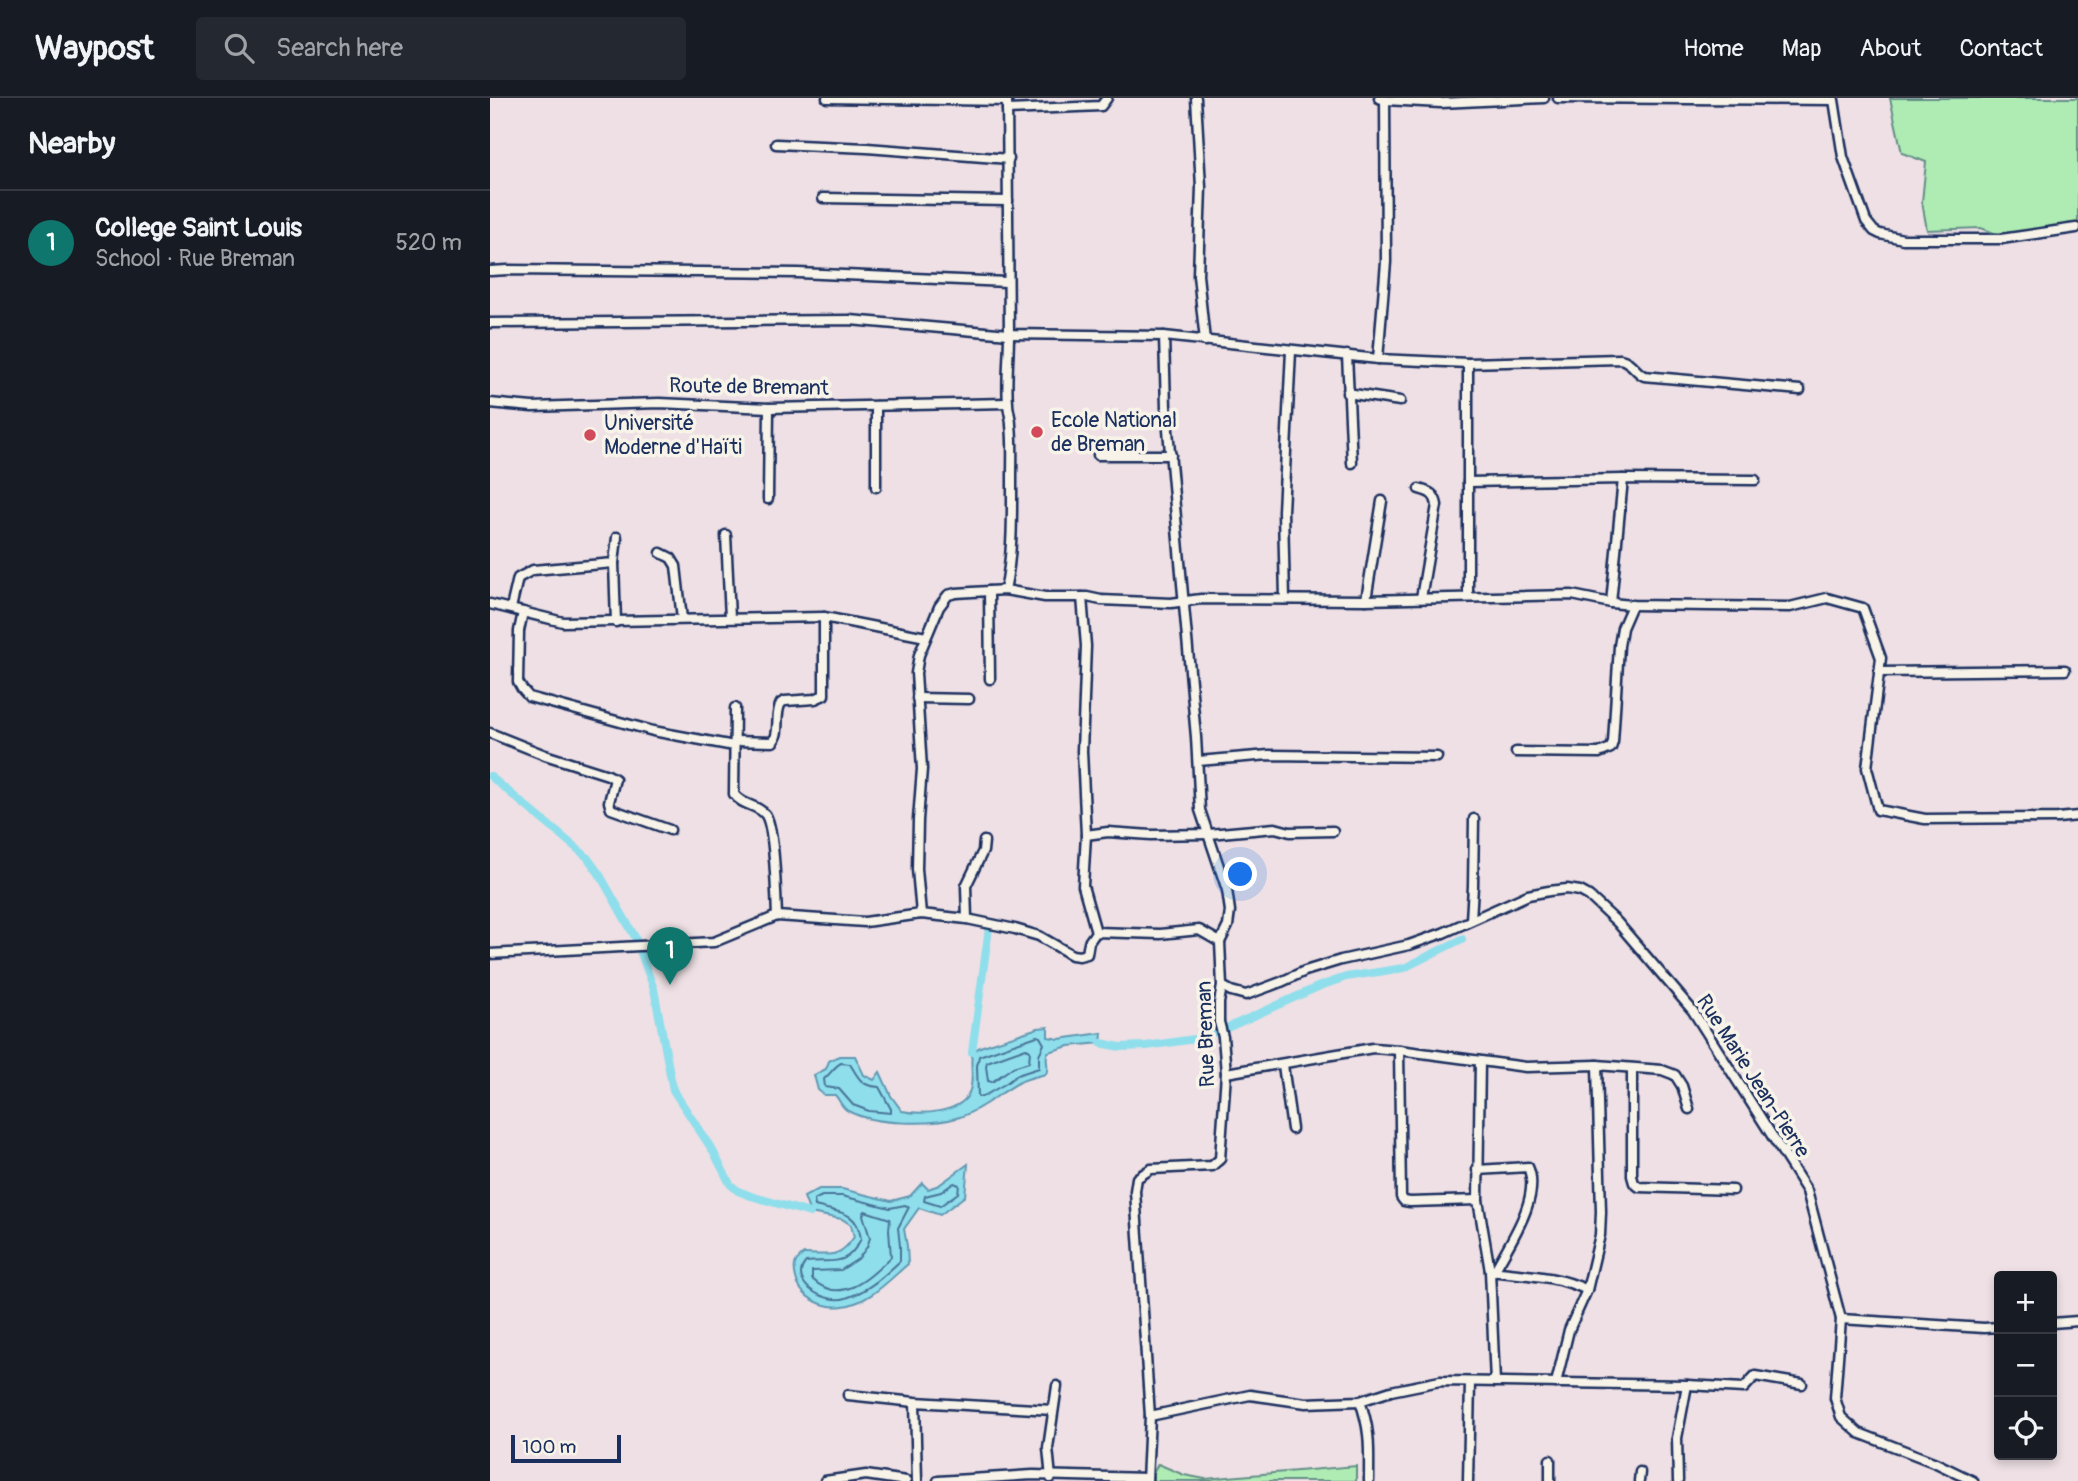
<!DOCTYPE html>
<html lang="en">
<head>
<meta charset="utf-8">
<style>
	:root { --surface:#171b24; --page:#242831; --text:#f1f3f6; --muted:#9ea1a6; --line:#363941; --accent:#0f766e }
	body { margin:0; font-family:Pangolin,sans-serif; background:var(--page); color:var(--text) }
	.controls { position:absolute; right:21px; bottom:21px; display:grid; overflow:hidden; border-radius:7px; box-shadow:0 4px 10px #0003 }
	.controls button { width:63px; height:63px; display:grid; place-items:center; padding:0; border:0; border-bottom:2px solid var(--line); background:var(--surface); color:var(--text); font:35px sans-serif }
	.scale { position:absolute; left:21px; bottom:18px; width:110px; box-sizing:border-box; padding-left:7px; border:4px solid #1b2f5e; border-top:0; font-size:19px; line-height:24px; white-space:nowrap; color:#1b2f5e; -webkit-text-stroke:5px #f7f3e8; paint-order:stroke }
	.you { position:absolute; left:751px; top:777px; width:24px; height:24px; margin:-18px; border:5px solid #fff; border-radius:50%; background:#1a73e8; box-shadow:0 0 0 10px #1a73e833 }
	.badge { display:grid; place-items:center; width:46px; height:46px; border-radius:50%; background:var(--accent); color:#fff; font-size:23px; font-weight:700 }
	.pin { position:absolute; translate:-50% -58px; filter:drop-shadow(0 2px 4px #0008) }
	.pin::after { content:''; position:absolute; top:37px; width:24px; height:21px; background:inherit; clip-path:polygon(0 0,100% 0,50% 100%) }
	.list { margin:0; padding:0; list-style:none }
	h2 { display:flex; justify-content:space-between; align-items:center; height:91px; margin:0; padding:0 28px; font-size:30px }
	h2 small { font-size:23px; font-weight:400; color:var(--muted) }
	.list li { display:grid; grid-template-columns:46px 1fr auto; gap:21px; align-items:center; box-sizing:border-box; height:105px; padding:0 28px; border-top:2px solid var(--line) }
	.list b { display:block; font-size:26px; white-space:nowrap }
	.list p { margin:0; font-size:23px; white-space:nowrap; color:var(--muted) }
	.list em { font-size:23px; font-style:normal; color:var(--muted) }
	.icon { flex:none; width:38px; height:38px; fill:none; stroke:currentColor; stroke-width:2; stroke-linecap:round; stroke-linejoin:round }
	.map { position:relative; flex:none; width:1588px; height:1383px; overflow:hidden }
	header { display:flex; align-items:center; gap:42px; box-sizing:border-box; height:98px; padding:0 35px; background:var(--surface); border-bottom:2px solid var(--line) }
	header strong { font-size:33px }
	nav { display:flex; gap:38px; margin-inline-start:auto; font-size:24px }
	.search { width:490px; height:63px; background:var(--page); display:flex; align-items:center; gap:18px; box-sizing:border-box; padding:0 24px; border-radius:7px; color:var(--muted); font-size:26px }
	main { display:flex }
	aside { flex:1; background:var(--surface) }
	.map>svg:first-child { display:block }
	.green { fill:#aeecb3; stroke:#648e88; stroke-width:2 }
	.water { fill:#8fdeec; stroke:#6198b3; stroke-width:2 }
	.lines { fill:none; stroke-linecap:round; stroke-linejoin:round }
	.shore { stroke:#497597; stroke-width:2 }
	.canal { stroke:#8fdeec; stroke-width:8 }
	.minor-casing { stroke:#1b2f5e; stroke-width:13 }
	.minor { stroke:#f7f3e8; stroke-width:8 }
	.poi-dot { fill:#d1495b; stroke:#f7f3e8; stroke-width:2.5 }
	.labels { text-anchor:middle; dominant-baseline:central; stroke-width:7; stroke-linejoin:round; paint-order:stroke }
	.street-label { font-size:21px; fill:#1b2f5e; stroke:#f7f3e8 }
	.poi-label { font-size:21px; fill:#1b2f5e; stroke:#f7f3e8; text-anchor:start }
</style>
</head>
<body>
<header>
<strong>Waypost</strong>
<div class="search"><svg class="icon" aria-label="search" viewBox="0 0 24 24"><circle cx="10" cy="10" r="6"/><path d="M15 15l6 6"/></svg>Search here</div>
<nav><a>Home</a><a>Map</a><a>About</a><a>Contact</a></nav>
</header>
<main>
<aside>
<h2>Nearby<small></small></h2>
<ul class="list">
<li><span class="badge">1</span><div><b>College Saint Louis</b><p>School · Rue Breman</p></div><em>520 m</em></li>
</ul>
</aside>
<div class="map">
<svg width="1588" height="1383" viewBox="0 0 1588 1383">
	<rect width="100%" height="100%" fill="#eee0e4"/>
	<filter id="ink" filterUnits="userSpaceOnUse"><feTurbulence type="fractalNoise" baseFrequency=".0143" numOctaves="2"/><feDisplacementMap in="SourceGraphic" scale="14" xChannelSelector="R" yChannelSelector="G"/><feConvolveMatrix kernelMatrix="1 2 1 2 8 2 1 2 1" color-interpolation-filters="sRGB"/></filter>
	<g filter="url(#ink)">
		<!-- green -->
		<g class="green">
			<path d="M1400 0H1588V125L1563 133 1512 138 1491 130 1437 132 1432 104 1436 64 1412 55Z"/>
			<path d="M668 1366 694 1377 715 1381 866 1368V1383H659Z"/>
		</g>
		<!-- water -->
		<g class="water">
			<path d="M558 929V939L569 941 612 935 611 945 579 948 558 954C554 961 560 969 556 976 548 978 537 980 530 984 511 994 491 1012 470 1019 442 1028 384 1027 358 1013 351 1009 350 1002 345 997H334L328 992 324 977 336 971 339 963 349 958H365L374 977 384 982 390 974 401 998 412 1013C432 1017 474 1015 480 992 484 981 480 966 482 954L490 949 548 930Z"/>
			<path d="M478 1066 475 1098 450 1117 429 1110 414 1131 417 1148 418 1166C399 1182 379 1205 353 1208 334 1211 310 1200 306 1180 305 1175 303 1168 306 1164 306 1163 313 1156 314 1156 339 1156 348 1162 364 1139L361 1127 352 1121 320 1115 314 1099 329 1091H352L401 1103 420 1098 432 1085 438 1091 449 1087Z"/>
		</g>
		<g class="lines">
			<!-- shore -->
			<g class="shore">
				<path d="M547 938 550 939 554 946 549 957V970L527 977 515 986 492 999H488L487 968 489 958Z"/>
				<path d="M536 950 540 953 539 964 523 969 502 984 498 983 496 968 497 964Z"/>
				<path d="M351 965 360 966C369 981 371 988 389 989L401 1011V1015L379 1013 363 1007 349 991 335 989 334 981C341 976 343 969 351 965Z"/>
				<path d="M464 1085 469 1087 468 1095 450 1108 434 1103 435 1098 451 1094Z"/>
				<path d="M332 1098H352L400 1110 415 1107 419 1109 408 1130 410 1148V1163C393 1179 378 1193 356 1200 337 1207 297 1185 316 1164 343 1161 355 1171 371 1141 367 1111 348 1115 325 1108L324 1102Z"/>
				<path d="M375 1113 400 1121 399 1132 401 1159C378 1181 351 1208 322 1181V1173L351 1172 368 1161 377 1149 380 1140 373 1117Z"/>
			</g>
			<!-- canal -->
			<g class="canal">
				<path d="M0 678 97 759 110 777 145 839 164 891 183 992 223 1053 240 1086 248 1093 261 1098 320 1115"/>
				<path d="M611 945 630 949 656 948 705 941 739 929 830 888 856 879 914 870 972 841"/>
				<path d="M482 954 499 830"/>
			</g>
			<defs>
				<g id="minor">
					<path d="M337 0 517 3"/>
					<path d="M706 0 711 89 708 177 715 243"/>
					<path d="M889 0 895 2 951 5 1054 0"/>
					<path d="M1068 0 1344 2 1353 59 1376 123 1384 133 1390 136 1413 141H1511L1586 130"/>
					<path d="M517 12 611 8 617 0"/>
					<path d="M286 46 377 50 519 61"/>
					<path d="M333 100 518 103"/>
					<path d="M0 173 18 172 308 175 517 184"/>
					<path d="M0 225 360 222 519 236 674 238 888 261 978 265 1130 261C1142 263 1144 273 1154 278L1310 292"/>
					<path d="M857 257 862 365"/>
					<path d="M888 261 896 164 895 2"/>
					<path d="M857 295 910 303"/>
					<path d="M0 305 42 309 169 305 279 310 517 305"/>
					<path d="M386 308V389"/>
					<path d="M608 357H681"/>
					<path d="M978 384 1133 381 1265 382"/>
					<path d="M929 391C940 394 945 396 947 407L931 500"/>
					<path d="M278 401 279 310"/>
					<path d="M236 437 240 520"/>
					<path d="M171 455 181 460 186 468 192 521"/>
					<path d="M124 465 126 524"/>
					<path d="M515 492C523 455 522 418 522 380 522 362 523 344 521 327 521 319 518 312 518 305 516 283 519 259 519 236 518 157 518 79 517 0"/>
					<path d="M499 493 500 581"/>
					<path d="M592 499 596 548 592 653 596 737 593 788 606 834"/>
					<path d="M978 499V265"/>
					<path d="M795 501 793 413 801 253"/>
					<path d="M876 502 892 403"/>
					<path d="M1121 505 1133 381"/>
					<path d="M0 506 73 524 334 519 436 539"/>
					<path d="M21 510 28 480 43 472 124 465 127 439"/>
					<path d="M33 514 29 533 28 584 32 591 39 599 163 633 244 648"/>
					<path d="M1389 574 1575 572"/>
					<path d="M427 600 479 601"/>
					<path d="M245 610 244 696C252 708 266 706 275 716 285 728 286 799 287 818"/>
					<path d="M0 635 55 657 118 677 125 681 119 704 121 711 180 732"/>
					<path d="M245 643 283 644C291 634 284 617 291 605L295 603 325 601 334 597V519"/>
					<path d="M1026 654 1109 655 1121 650 1123 644 1129 548 1132 530 1142 507"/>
					<path d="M708 663 779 657 947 659"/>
					<path d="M596 737 618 734 661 737 719 736 785 730 800 734 843 733"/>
					<path d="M431 816 427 771 428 722 432 671 426 575 429 557 449 509 458 497 466 495 515 492 555 499H597L611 502 681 505 711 501 876 502 1082 497 1121 505 1142 507 1300 509 1337 500 1373 510 1391 560 1377 670 1388 712 1435 721 1568 720 1588 718"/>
					<path d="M477 821 476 788 493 753 494 743"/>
					<path d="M981 822 983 788 984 721"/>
					<path d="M0 856 224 844 287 818 375 824 431 816 477 821 525 831 549 838 582 857 589 858 597 856 599 844 606 834 670 836 709 832 730 844"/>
					<path d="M732 888 741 893 756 897 791 884 815 873 851 862 919 847 953 835 1038 797 1059 793 1077 791 1090 793 1099 798 1127 824 1203 913 1317 1093 1351 1221 1345 1300 1351 1319 1369 1335 1446 1365 1483 1383"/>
					<path d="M909 952 911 1099 914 1103 920 1104 988 1102"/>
					<path d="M990 963 988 1102 1000 1173 1005 1284"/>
					<path d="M793 967 802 1031"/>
					<path d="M1142 970V1078L1144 1085 1149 1089 1243 1092"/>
					<path d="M736 975 883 950 909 952 1036 969 1107 967 1172 972 1185 977 1192 988 1199 1011"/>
					<path d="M987 1072 1038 1069C1052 1100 1018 1147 1004 1174"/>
					<path d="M1000 1173C1032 1177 1067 1177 1097 1192"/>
					<path d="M1351 1221 1494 1230 1509 1229"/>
					<path d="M1562 1225 1588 1223"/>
					<path d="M1066 1285 1079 1232 1097 1192 1110 1137 1111 1114 1107 967"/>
					<path d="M358 1297 425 1304 563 1312"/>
					<path d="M870 1303C881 1334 879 1351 879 1383"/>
					<path d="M425 1304 427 1383"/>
					<path d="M660 1318 760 1297 816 1305 870 1303 901 1293 950 1283 1197 1287 1254 1290 1265 1278 1312 1286"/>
					<path d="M561 1380 558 1350 567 1288"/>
					<path d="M335 1383 376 1377 416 1383"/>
					<path d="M448 1383 543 1377 657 1380"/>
					<path d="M657 1383 660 1318 645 1093 647 1080 661 1071 722 1068 730 1061 736 975 733 939 729 924V905L732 888 730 844 738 828 740 813 737 792 710 712 706 639 676 310 674 238"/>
					<path d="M978 1383 980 1284"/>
					<path d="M1060 1383V1362"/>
					<path d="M1149 1383 1150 1374"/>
					<path d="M1188 1383 1187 1340 1197 1287"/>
				</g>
			</defs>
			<!-- minor casing -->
			<use href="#minor" class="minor-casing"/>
			<!-- minor -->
			<use href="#minor" class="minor"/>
		</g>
	</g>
	<!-- markers -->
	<g class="poi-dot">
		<circle cx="547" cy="334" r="7"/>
		<circle cx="100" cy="337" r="7"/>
	</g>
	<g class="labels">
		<!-- street labels -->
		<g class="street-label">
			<text transform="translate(259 289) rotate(1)">Route de Bremant</text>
			<text transform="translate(716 936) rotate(-92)">Rue Breman</text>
			<text transform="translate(1263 978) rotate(57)">Rue Marie Jean-Pierre</text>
		</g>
		<!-- poi labels -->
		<g class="poi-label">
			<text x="561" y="322">Ecole National<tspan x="561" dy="24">de Breman</tspan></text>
			<text x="114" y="325">Université<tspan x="114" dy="24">Moderne d'Haïti</tspan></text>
		</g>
	</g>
</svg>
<div class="controls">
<button>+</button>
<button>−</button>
<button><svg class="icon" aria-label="locate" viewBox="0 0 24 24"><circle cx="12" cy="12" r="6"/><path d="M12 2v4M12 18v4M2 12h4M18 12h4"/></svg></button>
</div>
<div class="scale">100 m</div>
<div class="you"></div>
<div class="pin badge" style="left:180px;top:887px">1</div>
</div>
</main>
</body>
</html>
